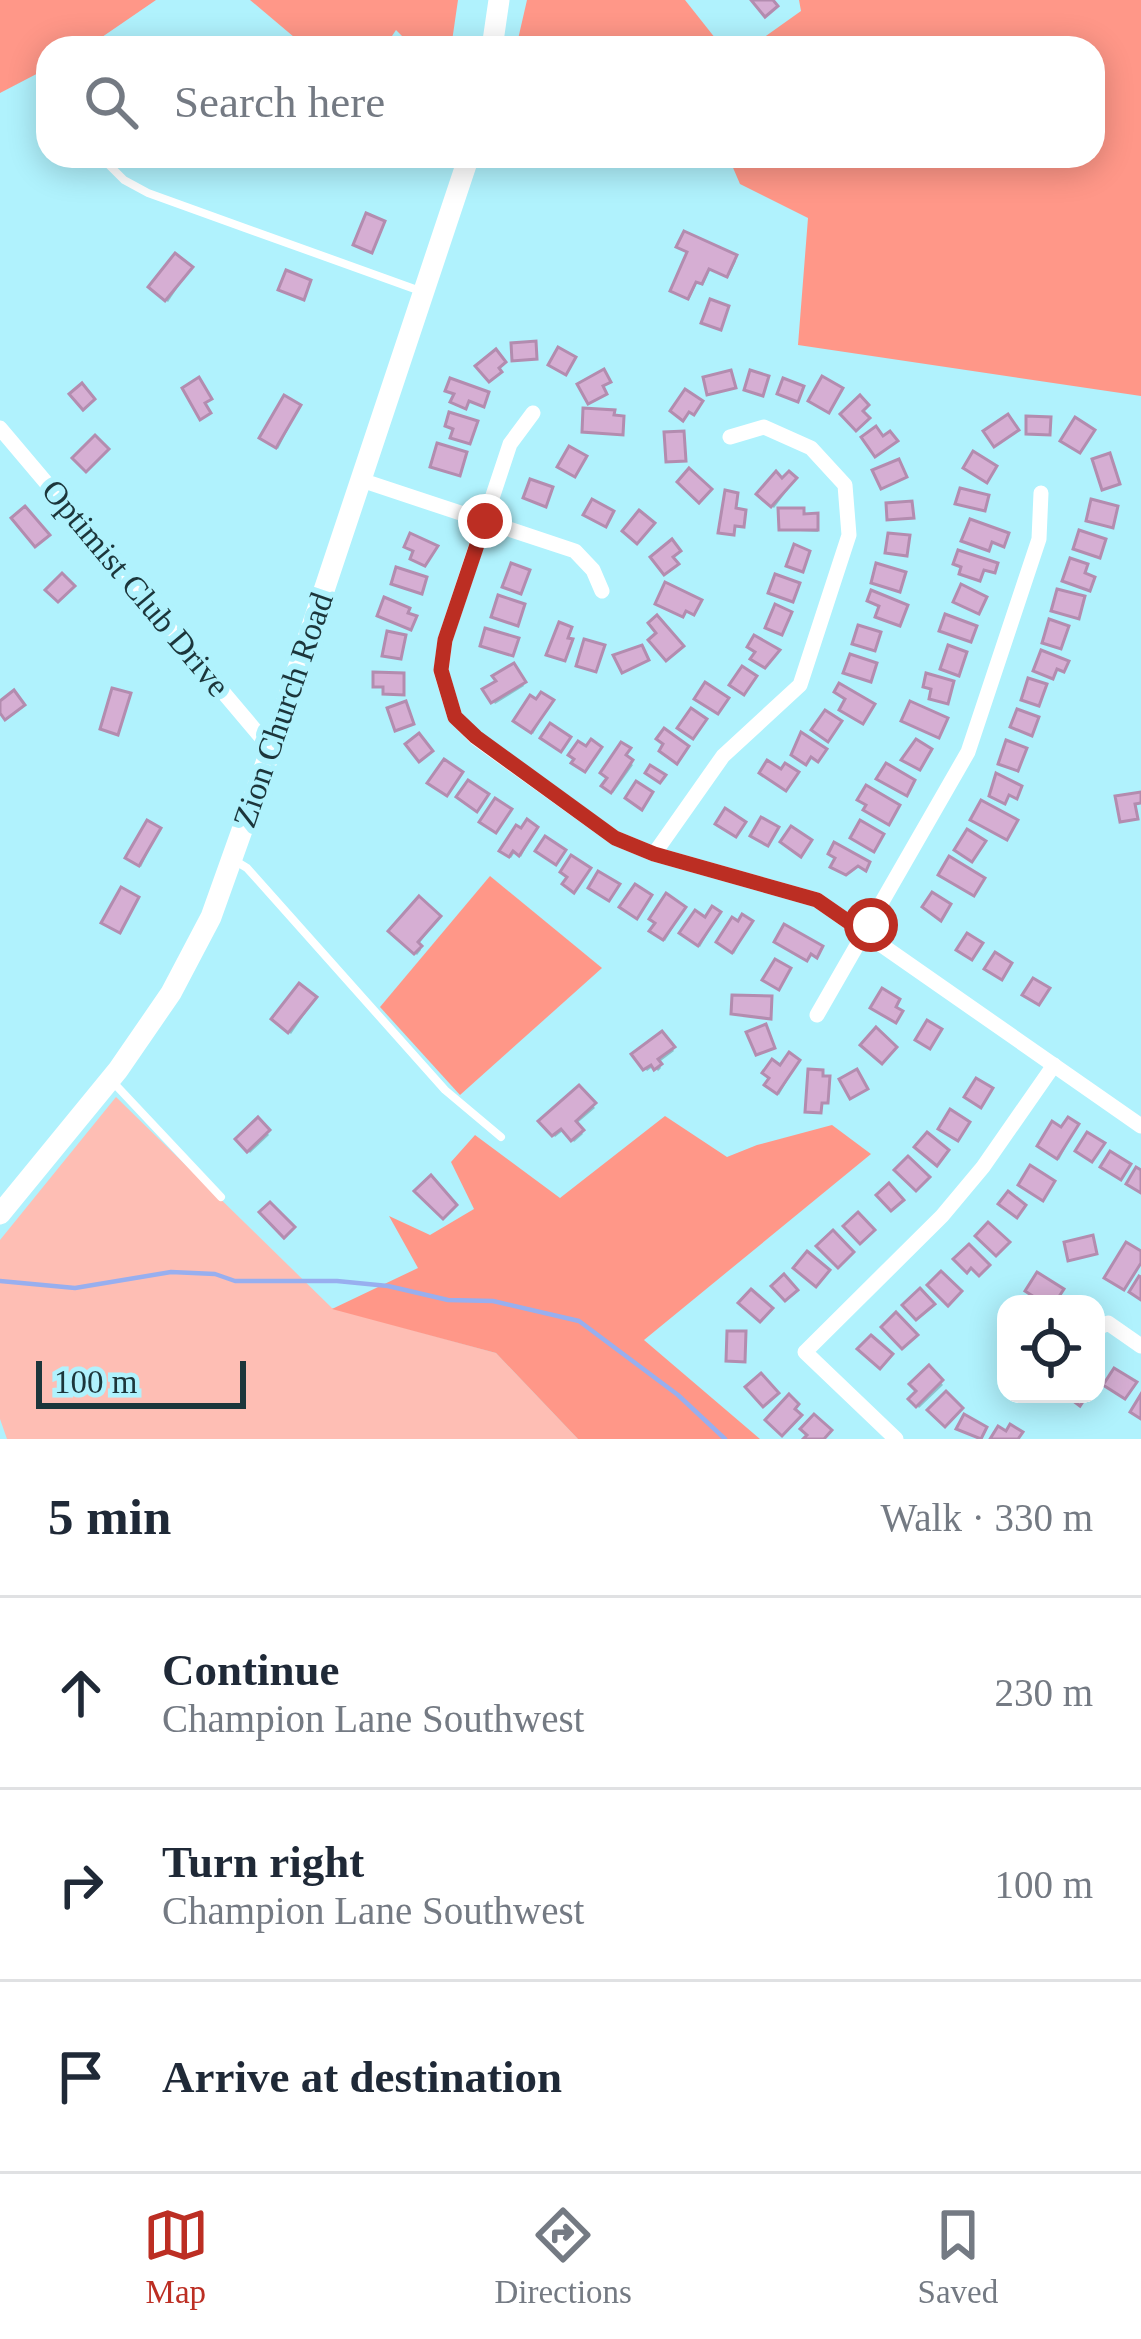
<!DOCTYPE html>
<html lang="en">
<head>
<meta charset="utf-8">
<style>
	:root { --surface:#fff; --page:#f2f2f3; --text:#1f2937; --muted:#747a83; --line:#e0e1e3; --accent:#bc2e23 }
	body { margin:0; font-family:"Times New Roman",serif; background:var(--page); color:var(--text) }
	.controls { position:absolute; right:36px; bottom:36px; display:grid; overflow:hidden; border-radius:24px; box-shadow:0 6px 30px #0003 }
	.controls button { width:108px; height:108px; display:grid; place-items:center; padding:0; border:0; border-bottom:3px solid var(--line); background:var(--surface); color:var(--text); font:60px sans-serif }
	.scale { position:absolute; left:36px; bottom:30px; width:210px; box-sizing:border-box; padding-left:12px; border:6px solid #1c363b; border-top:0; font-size:33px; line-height:42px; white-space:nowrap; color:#1c363b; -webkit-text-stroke:9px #b0f2fd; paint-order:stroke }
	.stop { position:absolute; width:36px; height:36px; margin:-27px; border:9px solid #bc2e23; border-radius:50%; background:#fff }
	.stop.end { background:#bc2e23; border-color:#fff; box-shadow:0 3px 12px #0008 }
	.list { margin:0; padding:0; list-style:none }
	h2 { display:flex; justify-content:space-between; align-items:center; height:156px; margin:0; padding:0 48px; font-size:51px }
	h2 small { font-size:39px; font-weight:400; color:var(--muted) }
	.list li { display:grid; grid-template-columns:78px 1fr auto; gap:36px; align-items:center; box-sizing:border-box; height:192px; padding:0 48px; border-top:3px solid var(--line) }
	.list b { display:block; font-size:45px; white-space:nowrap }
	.list p { margin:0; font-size:39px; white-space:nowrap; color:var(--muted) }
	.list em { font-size:39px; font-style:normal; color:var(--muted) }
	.icon { flex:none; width:66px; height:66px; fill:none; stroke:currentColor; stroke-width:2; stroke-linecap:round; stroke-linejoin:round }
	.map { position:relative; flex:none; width:1141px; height:1439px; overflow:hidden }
	.search { position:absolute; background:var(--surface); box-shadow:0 6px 30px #0003; left:36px; right:36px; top:36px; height:132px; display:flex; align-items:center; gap:30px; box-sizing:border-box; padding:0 42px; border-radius:36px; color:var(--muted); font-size:45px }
	.sheet { height:732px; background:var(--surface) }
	nav { display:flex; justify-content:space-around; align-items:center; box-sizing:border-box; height:168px; border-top:3px solid var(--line); background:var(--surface); font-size:33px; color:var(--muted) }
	nav a { display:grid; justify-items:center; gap:6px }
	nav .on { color:var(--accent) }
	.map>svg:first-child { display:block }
	.green { fill:#febeb4 }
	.forest { fill:#ff9788 }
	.shadow { fill:#0003 }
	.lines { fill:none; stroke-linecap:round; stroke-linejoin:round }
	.stream { stroke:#98afef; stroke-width:4.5 }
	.building { fill:#d6aed3; stroke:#b38caf; stroke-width:3 }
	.lane { stroke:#fff; stroke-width:8 }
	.street { stroke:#fff; stroke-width:15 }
	.secondary { stroke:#fff; stroke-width:21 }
	.route { stroke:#bc2e23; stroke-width:15 }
	.labels { text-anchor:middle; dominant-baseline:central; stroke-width:12; stroke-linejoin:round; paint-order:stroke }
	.street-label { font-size:33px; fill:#1c363b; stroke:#b0f2fd }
</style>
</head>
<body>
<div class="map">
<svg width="1141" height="1439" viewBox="0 0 1141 1439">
	<rect width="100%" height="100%" fill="#b0f2fd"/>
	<!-- green -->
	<path class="green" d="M116 1097 332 1308 496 1353 578 1439H7L0 1419V1240Z"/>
	<!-- forest -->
	<g class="forest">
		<path d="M0 0H156L86 48H48V68L0 93Z"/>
		<path d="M250 0H458L451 48H414L396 30 384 48H307Z"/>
		<path d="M527 0H685L723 48H516Z"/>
		<path d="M799 0H1141V396L798 345 808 218 740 184 728 156H1093V48H749L801 11Z"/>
		<path d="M490 876 602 968 460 1095 380 1007Z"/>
		<path d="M665 1116 727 1157 757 1145 832 1125 871 1154 644 1340 760 1439H578L496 1353 332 1309 418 1268 389 1216 430 1235 474 1209 451 1162 475 1135 560 1198Z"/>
	</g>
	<!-- shadow -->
	<g class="shadow">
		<path d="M679 247 735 258 736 261 728 278 710 270 703 286 697 283 689 300 673 290 690 254Z"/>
		<path d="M190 269 168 302 153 290Z"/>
		<path d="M299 407 278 449 265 441Z"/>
		<path d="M795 480 774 508 761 497 783 482Z"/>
		<path d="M816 516 818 532 782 530 804 517Z"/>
		<path d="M513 667 524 686 495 704 487 690Z"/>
		<path d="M551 702 533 734 518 724Z"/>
		<path d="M628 751 626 759 633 765 613 793 606 789Z"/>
		<path d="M536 829 521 857 515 852 511 858 504 854Z"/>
		<path d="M159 830 141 867 130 861 128 858Z"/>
		<path d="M137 899 121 934 106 926Z"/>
		<path d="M684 909 665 941 654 934Z"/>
		<path d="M719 914 700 947 684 936 706 921Z"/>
		<path d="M439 918 418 945 421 950 417 955 394 934Z"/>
		<path d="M750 923 734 954 721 945Z"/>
		<path d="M315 999 291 1034 276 1022Z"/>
		<path d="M662 1035 674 1051 658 1063 661 1068 658 1071 654 1066 647 1071 635 1055Z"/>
		<path d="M798 1062 779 1095 770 1088Z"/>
		<path d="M579 1089 595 1108 575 1125 583 1134 574 1142 564 1130 555 1137 542 1121Z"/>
		<path d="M258 1121 269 1135 250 1153 238 1139Z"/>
		<path d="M1077 1126 1059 1160 1042 1149 1062 1131Z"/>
		<path d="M929 1369 943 1385 919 1408 912 1400Z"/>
	</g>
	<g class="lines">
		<!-- stream -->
		<path class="stream" d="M0 1281 75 1288 171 1272 215 1274 235 1281H337L388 1286 448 1300 493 1301 579 1321 678 1395 725 1439"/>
	</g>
	<!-- building -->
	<g class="building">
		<path d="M751 0H773L778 6 765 17Z"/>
		<path d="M366 213 385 221 372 253 353 245Z"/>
		<path d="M684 231 737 255 727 277 709 269 702 284 696 282 688 299 670 291 687 252 676 247Z"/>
		<path d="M175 253 193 267 165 301 148 287Z"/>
		<path d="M286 270 311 280 304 300 278 290Z"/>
		<path d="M710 299 729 306 721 330 701 323Z"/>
		<path d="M536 341 537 359 512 361 511 343Z"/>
		<path d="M558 347 576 357 566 375 548 365Z"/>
		<path d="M496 349 506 362 499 368 502 372 489 382 475 366Z"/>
		<path d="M604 369 611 382 603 386 607 394 588 404 577 384Z"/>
		<path d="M731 370 736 388 707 395 703 377Z"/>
		<path d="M750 370 769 376 763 396 744 390Z"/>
		<path d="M822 376 843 388 829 413 808 401Z"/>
		<path d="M199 377 212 399 205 403 211 413 200 420 182 388Z"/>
		<path d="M450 378 489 392 484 407 469 401 466 409 450 402 454 394 445 391Z"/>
		<path d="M783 378 804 386 798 402 777 394Z"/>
		<path d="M82 383 95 399 83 410 69 394Z"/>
		<path d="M685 389 703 401 694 415 689 412 683 421 670 411Z"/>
		<path d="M284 395 301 405 276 448 259 438Z"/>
		<path d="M860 395 869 405 863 411 870 418 856 431 840 414Z"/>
		<path d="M583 408 615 410 614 415 624 416 623 435 582 432Z"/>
		<path d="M449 412 478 421 470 444 450 438 453 429 445 426Z"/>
		<path d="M1008 414 1019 430 994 447 983 431Z"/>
		<path d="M1026 416 1051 417 1050 435 1026 434Z"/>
		<path d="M1075 417 1095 430 1080 453 1060 441Z"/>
		<path d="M876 426 883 436 890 431 898 441 875 457 861 437Z"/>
		<path d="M684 431 686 461 666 462 664 432Z"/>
		<path d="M95 435 109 449 86 472 72 458Z"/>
		<path d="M437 443 467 452 460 476 430 467Z"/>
		<path d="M569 446 587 456 575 477 557 467Z"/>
		<path d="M973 451 997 466 987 483 963 468Z"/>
		<path d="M1110 453 1120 484 1102 490 1092 459Z"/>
		<path d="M899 459 907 477 881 489 872 470Z"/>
		<path d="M689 468 712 489 699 503 677 482Z"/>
		<path d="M776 471 782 478 789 471 797 478 771 507 756 494Z"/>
		<path d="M530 479 553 487 546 507 523 498Z"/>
		<path d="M960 488 989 495 985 511 955 504Z"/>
		<path d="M725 490 738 493 736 508 746 510 744 527 735 526 734 535 718 533Z"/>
		<path d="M592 499 614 511 606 527 583 515Z"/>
		<path d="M1091 499 1118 506 1113 528 1086 521Z"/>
		<path d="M912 501 914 518 887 520 886 503Z"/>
		<path d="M25 506 50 535 35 547 11 518Z"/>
		<path d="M778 508H804V514L818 513V530H779Z"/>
		<path d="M639 510 655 523 637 544 622 531Z"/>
		<path d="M970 519 1009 533 1004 547 992 542 989 551 961 541Z"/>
		<path d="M1079 530 1106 539 1100 558 1073 549Z"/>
		<path d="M410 533 438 546 425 566 410 559 413 551 404 547Z"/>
		<path d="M888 533 910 535 907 556 885 553Z"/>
		<path d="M672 539 681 551 673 557 679 564 664 575 650 557Z"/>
		<path d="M794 544 810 551 803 572 786 566Z"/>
		<path d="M958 550 998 563 995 573 984 570 980 581 959 574 961 567 953 564Z"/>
		<path d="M1070 558 1088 564 1085 573 1095 577 1090 591 1062 581Z"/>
		<path d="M511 563 530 570 521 594 502 587Z"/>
		<path d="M876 563 906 572 900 592 871 583Z"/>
		<path d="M396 567 427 577 422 594 391 584Z"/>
		<path d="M62 573 75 586 58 602 45 590Z"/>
		<path d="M775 574 800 583 793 602 768 593Z"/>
		<path d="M665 582 702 600 694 615 686 611 683 617 655 604Z"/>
		<path d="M961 584 987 597 979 614 953 602Z"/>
		<path d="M1057 589 1085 596 1079 619 1051 611Z"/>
		<path d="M871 590 908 605 900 626 875 617 879 606 867 601Z"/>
		<path d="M498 595 525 604 518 626 491 617Z"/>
		<path d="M384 597 410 608 408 613 417 616 411 630 377 616Z"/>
		<path d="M775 604 792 612 782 635 765 628Z"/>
		<path d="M945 614 977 626 971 642 939 631Z"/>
		<path d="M657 615 684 646 666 661 648 640 656 633 648 623Z"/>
		<path d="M1049 619 1069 626 1061 649 1042 643Z"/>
		<path d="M559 622 572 627 568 638 573 639 565 661 546 655Z"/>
		<path d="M858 625 881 632 875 651 852 644Z"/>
		<path d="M485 628 519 638 513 656 480 646Z"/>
		<path d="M387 631 406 635 401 659 382 656Z"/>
		<path d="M754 635 780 650 765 668 750 659 755 652 747 647Z"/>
		<path d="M584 639 605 645 596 672 576 666Z"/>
		<path d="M642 645 649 660 622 673 613 655Z"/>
		<path d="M948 645 967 652 959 676 940 669Z"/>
		<path d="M1041 650 1069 661 1064 672 1057 669 1053 679 1033 671Z"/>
		<path d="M850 654 877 663 871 682 843 673Z"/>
		<path d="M514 663 526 682 491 703 482 689 496 681 492 676Z"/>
		<path d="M742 666 757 676 744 695 729 685Z"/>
		<path d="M373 672 404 673V695L383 694V687H373Z"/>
		<path d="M926 673 954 681 948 704 929 699 931 689 923 687Z"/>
		<path d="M1028 678 1047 684 1039 706 1021 700Z"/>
		<path d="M705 682 729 698 718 714 694 699Z"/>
		<path d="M839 683 875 704 863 724 839 710 845 699 834 692Z"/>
		<path d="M112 688 131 693 118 735 100 729Z"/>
		<path d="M14 690 25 705 5 720 0 713V701Z"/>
		<path d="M541 692 554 700 531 733 513 721 530 695 536 699Z"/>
		<path d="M406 701 414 724 395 731 387 708Z"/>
		<path d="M910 701 948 718 939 738 901 721Z"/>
		<path d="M691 708 707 719 693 739 677 728Z"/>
		<path d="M1017 709 1039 717 1032 736 1010 727Z"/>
		<path d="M825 710 842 721 828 742 811 730Z"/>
		<path d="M550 723 571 737 561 752 540 738Z"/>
		<path d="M664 728 689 746 677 764 659 751 663 744 656 739Z"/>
		<path d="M801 732 827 749 818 762 811 757 806 765 791 755Z"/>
		<path d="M419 733 433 751 419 762 405 744Z"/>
		<path d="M591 739 602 747 585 772 571 763 574 759 568 755 578 741 586 746Z"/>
		<path d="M916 739 932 749 920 770 901 760Z"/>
		<path d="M1006 740 1027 748 1018 771 998 764Z"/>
		<path d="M621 742 631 748 626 755 633 760 611 793 601 786 607 778 600 773Z"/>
		<path d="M444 759 463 772 447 796 427 783Z"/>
		<path d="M767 760 781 769 785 763 799 772 786 791 759 773Z"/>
		<path d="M886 763 915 780 907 796 876 779Z"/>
		<path d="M650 765 666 775 660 783 645 773Z"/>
		<path d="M996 773 1022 786 1017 799 1009 795 1005 804 989 796Z"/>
		<path d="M468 780 489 794 477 812 456 797Z"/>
		<path d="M636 781 653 792 642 810 625 798Z"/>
		<path d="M866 785 900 805 889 825 863 810 866 805 857 800Z"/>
		<path d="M1141 792V803L1135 804 1138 819 1120 822 1115 796Z"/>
		<path d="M495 798 512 809 496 833 479 822Z"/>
		<path d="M981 800 1018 820 1007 840 970 820Z"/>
		<path d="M725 808 746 822 736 837 715 824Z"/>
		<path d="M761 817 779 827 768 846 750 836Z"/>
		<path d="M527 819 538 827 519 856 513 851 509 857 499 851 516 825 521 828Z"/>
		<path d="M147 820 161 828 139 866 125 858Z"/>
		<path d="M860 820 884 834 874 852 850 838Z"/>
		<path d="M791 826 812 840 801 857 780 842Z"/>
		<path d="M967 829 986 841 972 862 954 850Z"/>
		<path d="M545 836 566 850 556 865 535 851Z"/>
		<path d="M834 842 870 862 866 871 858 866 846 875 830 867 835 858 828 854Z"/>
		<path d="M571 855 591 868 574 893 562 884 567 877 560 872Z"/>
		<path d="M949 856 985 878 974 896 938 875Z"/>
		<path d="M598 871 620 884 609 901 588 888Z"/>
		<path d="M635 884 652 895 637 919 619 907Z"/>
		<path d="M121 887 139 897 120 933 101 923Z"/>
		<path d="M932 892 951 904 941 921 922 907Z"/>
		<path d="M666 893 686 907 663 940 649 931 655 923 649 919Z"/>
		<path d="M419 896 441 916 418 942 422 946 414 954 388 931Z"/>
		<path d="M712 906 721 912 698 946 679 933 695 910 705 917Z"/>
		<path d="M742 914 753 921 732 953 716 942 732 917 738 921Z"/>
		<path d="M784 924 823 946 817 958 811 954 807 961 774 942Z"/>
		<path d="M967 933 983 943 972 960 956 950Z"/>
		<path d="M995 952 1012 963 1002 980 984 969Z"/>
		<path d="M775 959 791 968 779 990 762 980Z"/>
		<path d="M1033 978 1050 988 1039 1005 1022 995Z"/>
		<path d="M299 983 317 997 288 1033 271 1019Z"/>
		<path d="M882 988 900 999 896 1007 903 1011 896 1023 870 1008Z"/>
		<path d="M732 995 772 996 771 1019 731 1014Z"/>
		<path d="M927 1020 942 1029 930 1049 915 1040Z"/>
		<path d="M766 1024 775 1048 756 1055 746 1032Z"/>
		<path d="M876 1027 897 1047 882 1064 860 1045Z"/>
		<path d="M662 1031 675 1047 658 1059 662 1064 654 1070 651 1065 643 1070 631 1054Z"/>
		<path d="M789 1052 800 1060 777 1094 764 1085 769 1078 762 1073 772 1059 780 1065Z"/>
		<path d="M808 1069 823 1070V1076H830L828 1103H822L821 1113 805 1112Z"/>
		<path d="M857 1069 868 1089 850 1099 839 1079Z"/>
		<path d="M976 1078 993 1088 981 1108 964 1097Z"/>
		<path d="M579 1085 596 1103 576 1121 584 1130 571 1141 561 1129 552 1136 538 1121Z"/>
		<path d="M950 1109 970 1122 958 1141 938 1129Z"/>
		<path d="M258 1117 270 1130 247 1152 235 1139Z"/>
		<path d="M1068 1117 1079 1124 1057 1159 1037 1146 1052 1121 1061 1127Z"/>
		<path d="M927 1132 949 1150 937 1166 914 1147Z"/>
		<path d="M1087 1132 1105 1143 1092 1162 1075 1151Z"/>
		<path d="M1110 1151 1131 1164 1121 1180 1100 1167Z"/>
		<path d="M908 1156 930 1177 916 1191 894 1170Z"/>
		<path d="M1030 1165 1055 1181 1043 1201 1018 1185Z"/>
		<path d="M1136 1167 1141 1170V1193L1126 1184Z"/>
		<path d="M431 1175 457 1205 443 1219 414 1191Z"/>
		<path d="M889 1183 904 1200 891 1211 876 1195Z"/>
		<path d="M1008 1191 1026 1205 1017 1218 998 1204Z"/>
		<path d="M270 1202 295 1227 284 1238 259 1212Z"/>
		<path d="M858 1212 875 1230 860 1244 843 1226Z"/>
		<path d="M988 1222 1010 1242 996 1256 975 1236Z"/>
		<path d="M833 1230 854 1252 838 1268 816 1246Z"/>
		<path d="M1093 1235 1097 1254 1068 1261 1064 1242Z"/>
		<path d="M1126 1242 1141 1251V1263L1124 1290 1104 1278Z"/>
		<path d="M969 1244 990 1265 979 1276 971 1268 967 1273 953 1259Z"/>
		<path d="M807 1251 830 1270 816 1287 793 1268Z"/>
		<path d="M941 1271 962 1291 948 1306 927 1285Z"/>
		<path d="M1037 1272 1064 1289 1054 1304H1045L1025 1291Z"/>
		<path d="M784 1274 798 1290 785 1301 771 1286Z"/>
		<path d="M1139 1276 1141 1277V1300L1129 1292Z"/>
		<path d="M920 1288 935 1304 916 1320 902 1305Z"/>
		<path d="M751 1289 773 1308 760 1322 738 1303Z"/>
		<path d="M896 1312 918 1335 902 1349 881 1327Z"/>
		<path d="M727 1331H746L745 1362 726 1361Z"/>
		<path d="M871 1335 893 1354 880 1369 857 1349Z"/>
		<path d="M929 1365 943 1380 916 1407 908 1399 916 1391 909 1384Z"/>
		<path d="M1114 1368 1137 1382 1125 1399 1103 1385Z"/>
		<path d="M761 1373 779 1393 763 1407 745 1387Z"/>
		<path d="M946 1391 963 1408 945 1427 927 1410Z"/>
		<path d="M789 1394 799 1404 795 1409 802 1415 782 1436 765 1420Z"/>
		<path d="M1064 1394H1088L1080 1406Z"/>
		<path d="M1141 1394V1419L1130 1412Z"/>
		<path d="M814 1414 832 1430 824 1439H803L807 1435 800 1429Z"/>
		<path d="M964 1414 987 1427 981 1439 956 1429Z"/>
		<path d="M1010 1424 1023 1432 1018 1439H990L998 1426 1006 1431Z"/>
	</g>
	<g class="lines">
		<!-- lane -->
		<g class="lane">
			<path d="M100 156 124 180 148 193 423 292"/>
			<path d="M234 860 247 868 445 1090 501 1137"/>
			<path d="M111 1080 221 1197"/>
		</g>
		<!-- street -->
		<g class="street">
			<path d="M533 413 510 444 445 640 441 671 455 717 476 738 615 838 654 854 817 900 1141 1126"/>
			<path d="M0 428 271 749"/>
			<path d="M361 480 575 551 593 570 602 591"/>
			<path d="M654 854 723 756 800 685 849 535 845 485 811 448 764 427 730 437"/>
			<path d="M817 1015 968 752 1039 539 1041 493"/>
			<path d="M1096 1329 1108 1323 1141 1346"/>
			<path d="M896 1439 805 1352 942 1216 983 1167 1054 1065"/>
		</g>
		<!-- secondary -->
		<g class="secondary">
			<path d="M492 48 499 0"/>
			<path d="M0 1214 118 1070 171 993 211 917 271 749 469 156"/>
		</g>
	</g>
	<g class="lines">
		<!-- route -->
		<path class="route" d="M485 521 445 640 441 670 455 717 476 737 615 838 654 854 817 900 866 934 871 925"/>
	</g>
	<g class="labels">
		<!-- street labels -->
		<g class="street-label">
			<text transform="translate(136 588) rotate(50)">Optimist Club Drive</text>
			<text transform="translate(283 710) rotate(-71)">Zion Church Road</text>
		</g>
	</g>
</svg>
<div class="controls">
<button><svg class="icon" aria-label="locate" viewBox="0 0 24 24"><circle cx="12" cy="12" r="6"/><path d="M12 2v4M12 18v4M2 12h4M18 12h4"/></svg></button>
</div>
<div class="scale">100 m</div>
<div class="stop" style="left:871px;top:925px"></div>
<div class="stop end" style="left:485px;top:521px"></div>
<div class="search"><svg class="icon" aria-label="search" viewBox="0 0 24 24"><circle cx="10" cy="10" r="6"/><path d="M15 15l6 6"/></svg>Search here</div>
</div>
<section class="sheet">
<h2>5 min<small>Walk · 330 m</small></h2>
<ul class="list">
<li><svg class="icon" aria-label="ahead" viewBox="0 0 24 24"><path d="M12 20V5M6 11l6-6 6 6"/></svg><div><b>Continue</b><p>Champion Lane Southwest</p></div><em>230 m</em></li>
<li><svg class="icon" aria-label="right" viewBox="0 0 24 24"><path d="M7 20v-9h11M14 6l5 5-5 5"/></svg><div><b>Turn right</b><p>Champion Lane Southwest</p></div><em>100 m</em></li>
<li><svg class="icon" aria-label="arrive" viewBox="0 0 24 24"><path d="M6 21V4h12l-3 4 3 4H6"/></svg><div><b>Arrive at destination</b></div></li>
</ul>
</section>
<nav>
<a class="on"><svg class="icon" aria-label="map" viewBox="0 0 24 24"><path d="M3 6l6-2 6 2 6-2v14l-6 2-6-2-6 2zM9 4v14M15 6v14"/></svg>Map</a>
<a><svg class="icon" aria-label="directions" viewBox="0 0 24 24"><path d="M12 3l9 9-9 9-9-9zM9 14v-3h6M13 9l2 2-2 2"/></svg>Directions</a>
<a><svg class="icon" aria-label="saved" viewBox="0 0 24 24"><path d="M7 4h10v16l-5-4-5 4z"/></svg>Saved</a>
</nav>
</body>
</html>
